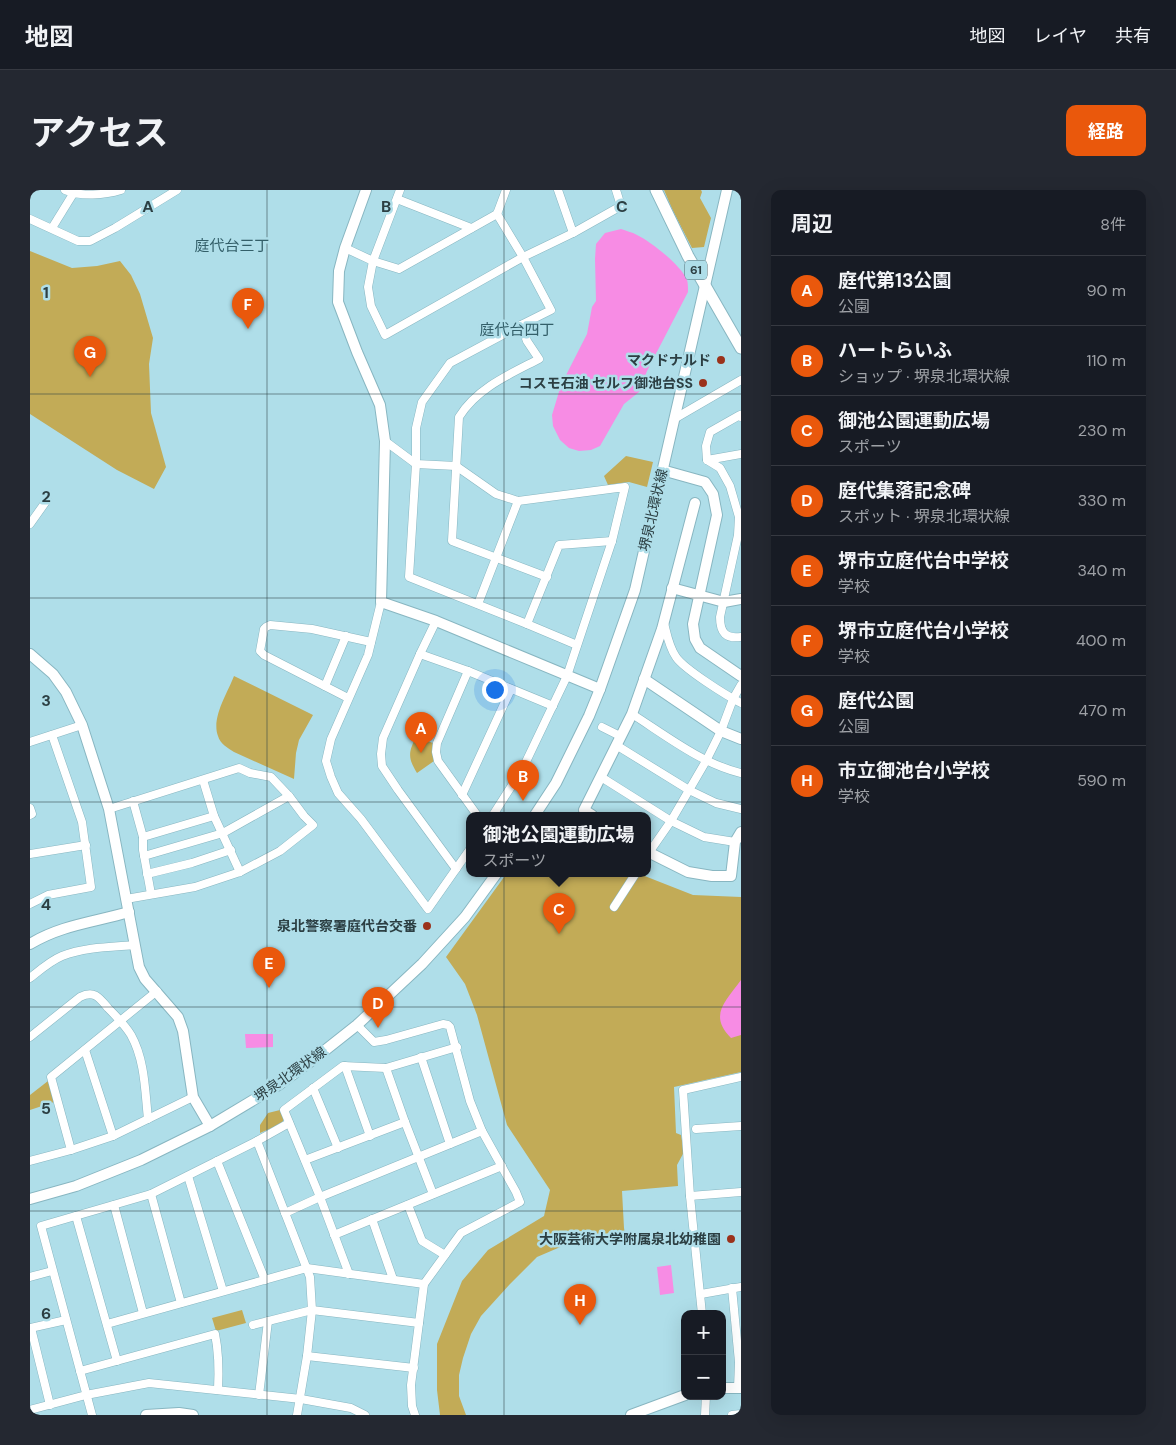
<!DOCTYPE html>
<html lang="ja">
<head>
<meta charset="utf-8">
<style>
	:root { --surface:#171b24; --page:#242831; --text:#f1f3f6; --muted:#9ea1a6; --line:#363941; --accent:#ea580c }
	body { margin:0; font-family:"DM Sans","Noto Sans JP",sans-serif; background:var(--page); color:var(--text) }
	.controls { position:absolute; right:15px; bottom:15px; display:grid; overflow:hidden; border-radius:10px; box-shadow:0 5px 20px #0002 }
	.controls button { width:45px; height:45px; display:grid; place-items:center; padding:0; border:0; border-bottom:1px solid var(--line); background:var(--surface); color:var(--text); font:25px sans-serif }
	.you { position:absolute; left:464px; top:499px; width:18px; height:18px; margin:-12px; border:4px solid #fff; border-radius:50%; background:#1a73e8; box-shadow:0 0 0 8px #1a73e833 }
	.badge { display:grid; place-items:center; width:32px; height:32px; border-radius:50%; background:var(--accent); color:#fff; font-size:16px; font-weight:700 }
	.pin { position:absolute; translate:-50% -41px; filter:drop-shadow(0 1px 2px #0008) }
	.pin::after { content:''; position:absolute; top:26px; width:18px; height:15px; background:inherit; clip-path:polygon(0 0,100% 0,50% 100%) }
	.popup { position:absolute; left:436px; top:622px; width:185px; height:65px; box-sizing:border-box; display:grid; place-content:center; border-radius:10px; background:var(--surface); filter:drop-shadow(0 1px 4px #0005); font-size:16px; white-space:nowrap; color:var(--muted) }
	.popup b { font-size:19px; color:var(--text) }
	.popup::after { content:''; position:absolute; left:50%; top:100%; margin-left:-10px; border:10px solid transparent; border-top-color:var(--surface) }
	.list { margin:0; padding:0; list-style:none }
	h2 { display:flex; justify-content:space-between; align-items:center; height:65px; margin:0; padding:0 20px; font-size:21px }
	h2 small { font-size:16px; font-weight:400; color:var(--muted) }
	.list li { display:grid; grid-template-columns:32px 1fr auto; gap:15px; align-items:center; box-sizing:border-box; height:70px; padding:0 20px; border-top:1px solid var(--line) }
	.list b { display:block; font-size:19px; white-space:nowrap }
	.list p { margin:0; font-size:16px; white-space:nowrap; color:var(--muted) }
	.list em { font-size:16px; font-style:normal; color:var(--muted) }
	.map { position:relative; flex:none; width:711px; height:1225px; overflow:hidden; border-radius:10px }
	header { display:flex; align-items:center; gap:30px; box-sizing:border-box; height:70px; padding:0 25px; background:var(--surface); border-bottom:1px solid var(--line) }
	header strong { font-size:24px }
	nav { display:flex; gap:28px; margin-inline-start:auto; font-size:18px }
	.intro { display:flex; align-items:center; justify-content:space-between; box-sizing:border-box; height:120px; padding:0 30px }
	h1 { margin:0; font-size:35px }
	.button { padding:12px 22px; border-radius:10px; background:var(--accent); color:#fff; font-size:18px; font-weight:700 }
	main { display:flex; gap:30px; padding:0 30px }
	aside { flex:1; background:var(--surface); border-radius:10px; box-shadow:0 5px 20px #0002 }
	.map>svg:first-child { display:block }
	.green { fill:#c2ab57 }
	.water { fill:#f78ce4 }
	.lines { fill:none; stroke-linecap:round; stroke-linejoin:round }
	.street-casing { stroke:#88b6c1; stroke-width:9 }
	.secondary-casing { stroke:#88b6c1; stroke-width:12 }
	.primary-casing { stroke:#88b6c1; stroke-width:13 }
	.street { stroke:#fff; stroke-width:8 }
	.secondary { stroke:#fff; stroke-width:10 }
	.primary { stroke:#fff; stroke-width:11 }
	.grid { fill:none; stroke:#2c3f43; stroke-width:1; stroke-opacity:0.55 }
	.poi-dot { fill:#9b321b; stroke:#afdee9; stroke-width:2 }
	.labels { text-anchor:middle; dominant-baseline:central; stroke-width:5; stroke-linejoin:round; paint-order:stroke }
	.shield { fill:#afdee9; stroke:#536f75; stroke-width:1 }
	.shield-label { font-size:12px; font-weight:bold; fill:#2c3f43 }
	.poi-label { font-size:14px; font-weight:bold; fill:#2c3f43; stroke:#afdee9; text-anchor:end }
	.street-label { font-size:14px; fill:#2c3f43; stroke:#afdee9 }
	.neighbourhood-label { font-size:15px; fill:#335f69; stroke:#afdee9 }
	.grid-label { font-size:16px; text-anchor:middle; font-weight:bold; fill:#2c3f43; stroke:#afdee9; stroke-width:5; stroke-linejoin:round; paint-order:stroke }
</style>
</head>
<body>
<header>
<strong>地図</strong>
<nav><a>地図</a><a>レイヤ</a><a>共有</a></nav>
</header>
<div class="intro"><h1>アクセス</h1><a class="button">経路</a></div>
<main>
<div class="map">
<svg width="711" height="1225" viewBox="0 0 711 1225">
	<rect width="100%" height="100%" fill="#afdee9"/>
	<!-- green -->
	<g class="green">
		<path d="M634 0H671L672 2 670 8 681 28 674 57 662 58 643 21Z"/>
		<path d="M0 61 42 78 67 76 90 71 101 85 110 104 123 148 119 174 121 223 136 277 124 299 87 280 0 224Z"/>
		<path d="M596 266 623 272 617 297 599 292 578 295 574 286Z"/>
		<path d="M204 486 283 525 269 550 266 563 264 589 204 562C198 558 190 554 188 546 181 528 198 502 204 486Z"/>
		<path d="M386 547 403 553 402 561 404 571 387 583C378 568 378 563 386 547Z"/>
		<path d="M477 683H607L663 705 711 707V882L644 897 646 943 651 945 654 962 647 975 648 996 592 1001 594 1038 596 1050 535 1055 507 1067 480 1094 451 1126 441 1144 433 1168 429 1185V1206L436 1225H410L407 1200V1154L432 1091 458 1060 514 1026 520 1000 477 935 447 825 435 794 416 767Z"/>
		<path d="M18 891 24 912 0 920V905Z"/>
		<path d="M250 920 253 927V931L251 934 230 943V935L238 923Z"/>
		<path d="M212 1120 216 1133 186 1141 182 1128Z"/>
	</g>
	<!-- water -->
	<g class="water">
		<path d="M591 39C596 41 602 42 607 45 620 51 652 76 657 90 658 93 658 98 658 102L617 181 609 202 594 214 570 256 561 260 549 261 539 258 530 250 523 236 522 225 531 195 557 144 562 117 566 111 565 69 566 54 575 43Z"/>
		<path d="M711 790V845L701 848C678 825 696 811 711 790Z"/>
		<path d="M215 844H243V857L216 858Z"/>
		<path d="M641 1075 644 1103 630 1105 627 1077Z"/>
	</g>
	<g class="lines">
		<defs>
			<g id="street">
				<path d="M35 0C51 7 75 5 91 0"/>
				<path d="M370 0 343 71 338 97 341 116 355 145 493 67 543 43 591 16 586 0"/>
				<path d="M528 0 543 43"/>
				<path d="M367 9 441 38"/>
				<path d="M467 24 493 67 521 120 491 135 420 173 392 212 386 238V274L379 387 497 434 547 455"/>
				<path d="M0 29 48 51H60L85 38 147 0"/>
				<path d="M22 38 43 4"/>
				<path d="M315 58 343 71 369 79 467 24 476 0"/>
				<path d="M491 135 497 151 509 169C480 184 447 198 429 227L422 351 517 387"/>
				<path d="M711 227 710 225 680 242 676 256 677 270 690 278 700 296 709 327 708 345 690 427C690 443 696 449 711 447"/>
				<path d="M644 229 711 190"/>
				<path d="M355 251 386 274 426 276 466 304 488 311 595 297 582 351 537 486 493 578 463 625"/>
				<path d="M677 270 711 264"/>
				<path d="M0 334 17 310"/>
				<path d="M351 412 338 465 301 549 296 571 301 587 308 603 331 629 398 719 440 659"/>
				<path d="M448 414 488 311"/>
				<path d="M406 431 390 464 353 548 351 564 352 576 368 600 426 679"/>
				<path d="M634 433C637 445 639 457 646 467 654 479 697 506 711 513"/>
				<path d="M497 434 529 355 582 351"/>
				<path d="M390 464 438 481 523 516"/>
				<path d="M438 481 407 553 406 562 408 571 447 625"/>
				<path d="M295 496 316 446"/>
				<path d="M318 508 234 465 230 461 234 439 236 437 240 435 282 439 341 452"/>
				<path d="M602 524C635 545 672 574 711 583"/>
				<path d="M572 537 590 546"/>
				<path d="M0 552 52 535"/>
				<path d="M586 555 659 600 686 613 711 619"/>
				<path d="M571 587 641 631 674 647 705 652"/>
				<path d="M173 590 184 626 210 682"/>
				<path d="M432 605 481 499"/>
				<path d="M103 611 113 647V660L121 704"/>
				<path d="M0 618 2 624 0 625"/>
				<path d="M79 619 209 578 220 583 241 587 259 606 274 626 283 635 250 661 210 682 165 697 96 709"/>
				<path d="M113 647 184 626"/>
				<path d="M0 664 56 655"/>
				<path d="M618 664 641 631 676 571 691 541 703 509 711 495"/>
				<path d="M114 666 193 643 259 606"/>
				<path d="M117 684 162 673 201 660"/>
				<path d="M0 714 18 705 61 697 52 632 22 545"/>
				<path d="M584 717 606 683"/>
				<path d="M0 788C10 780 20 771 32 766 55 757 81 757 105 755"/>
				<path d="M327 835 344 852 356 850 413 834 418 835 420 837 440 911 452 941 486 1002 490 1012 431 1043 394 1094 381 1195 382 1216 385 1225"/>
				<path d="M0 847 50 807C64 800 69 807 78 818 86 826 95 835 101 845 115 870 115 901 118 929"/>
				<path d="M55 860 83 946"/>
				<path d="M391 867 420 954"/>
				<path d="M315 876 340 946"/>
				<path d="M356 878 375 932 403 1004"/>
				<path d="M283 898 308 958"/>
				<path d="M666 939 711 936"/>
				<path d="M227 951 280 1087 282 1120 277 1166 267 1225"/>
				<path d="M41 960 83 946 163 907"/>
				<path d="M275 970 375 932"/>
				<path d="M0 971 41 960 21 887 127 801"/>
				<path d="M187 971 235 1090"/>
				<path d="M158 986 193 1101"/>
				<path d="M121 1004 151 1113"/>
				<path d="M660 1006 711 1002"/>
				<path d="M84 1015 113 1123"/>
				<path d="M378 1015 392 1051 415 1065"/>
				<path d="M255 1023 290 1007 452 941"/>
				<path d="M46 1026 87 1171"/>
				<path d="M342 1029 363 1089"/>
				<path d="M304 1045 472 976"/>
				<path d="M319 1084 290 1007 254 920 313 876 356 878 427 857"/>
				<path d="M0 1087 22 1081"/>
				<path d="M702 1098 709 1172 708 1198"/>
				<path d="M671 1104 711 1097"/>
				<path d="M672 1124 660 1006 653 900 711 887"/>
				<path d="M77 1134 277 1078 394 1094"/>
				<path d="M223 1135 282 1120 389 1133"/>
				<path d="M0 1138 36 1130"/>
				<path d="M1 1138 20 1215"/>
				<path d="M277 1166 384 1178"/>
				<path d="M50 1181 185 1144C189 1163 189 1181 188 1200"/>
				<path d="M229 1205 238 1131"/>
				<path d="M0 1220 56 1205 119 1193 271 1209 321 1218 335 1225"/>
				<path d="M62 1225 11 1036 121 1004 227 951 259 933"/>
				<path d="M675 1225 676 1206"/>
				<path d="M702 1225 711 1224"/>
			</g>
			<g id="secondary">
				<path d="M336 0 315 58 309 81 308 112 327 162 350 215 355 251 351 412 406 431 570 499"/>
				<path d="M632 280 675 292 683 304 687 325 663 434 665 449 670 458 711 486"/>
				<path d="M642 398 694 412 711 409"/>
				<path d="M0 464 23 484 36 502 52 535 79 619 109 777 115 789 148 827 153 841 163 907 180 936"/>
				<path d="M614 489 691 541 711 549"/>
				<path d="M505 625 526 593 559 526 570 499 605 400 697 0"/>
				<path d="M562 625 554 620 602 524 632 439 665 313"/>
				<path d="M618 662 658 682 682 686H701L705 652 711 642"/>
				<path d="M0 754C31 735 65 732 99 722"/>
				<path d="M0 1009 46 996 111 970 180 936 250 894 284 869 327 835 392 774 435 727 467 683"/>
				<path d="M692 1198H711"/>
				<path d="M116 1225 149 1223 163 1225"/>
				<path d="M601 1225 655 1205"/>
			</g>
			<path id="primary" d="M626 0 658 66 711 158"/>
		</defs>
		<!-- street casing -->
		<use href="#street" class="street-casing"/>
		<!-- secondary casing -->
		<use href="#secondary" class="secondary-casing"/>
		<!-- primary casing -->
		<use href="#primary" class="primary-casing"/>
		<!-- street -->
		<use href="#street" class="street"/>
		<!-- secondary -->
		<use href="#secondary" class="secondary"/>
		<!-- primary -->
		<use href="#primary" class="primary"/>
	</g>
	<!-- grid -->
	<path class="grid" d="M237 0V1225M474 0V1225M0 204H711M0 408H711M0 612H711M0 817H711M0 1021H711"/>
	<!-- markers -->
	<g class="poi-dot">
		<circle cx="691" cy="170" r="5"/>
		<circle cx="673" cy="193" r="5"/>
		<circle cx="397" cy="736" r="5"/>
		<circle cx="701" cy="1049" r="5"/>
	</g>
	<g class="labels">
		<!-- shield labels -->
		<rect class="shield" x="655" y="70.5" width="22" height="19" rx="4"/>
		<g class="shield-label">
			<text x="666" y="80">61</text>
		</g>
		<!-- poi labels -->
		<g class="poi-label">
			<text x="681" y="170">マクドナルド</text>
			<text x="663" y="193">コスモ石油 セルフ御池台SS</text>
			<text x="387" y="736">泉北警察署庭代台交番</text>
			<text x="691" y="1049">大阪芸術大学附属泉北幼稚園</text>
		</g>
		<!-- street labels -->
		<g class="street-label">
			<text transform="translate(623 320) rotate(-77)">堺泉北環状線</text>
			<text transform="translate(260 884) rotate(-35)">堺泉北環状線</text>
		</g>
		<!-- neighbourhood labels -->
		<g class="neighbourhood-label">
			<text x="202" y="56">庭代台三丁</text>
			<text x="487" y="140">庭代台四丁</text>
		</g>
	</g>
	<g class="grid-label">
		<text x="118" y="22">A</text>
		<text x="356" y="22">B</text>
		<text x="592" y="22">C</text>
		<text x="16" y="108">1</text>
		<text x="16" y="312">2</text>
		<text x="16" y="516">3</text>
		<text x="16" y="720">4</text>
		<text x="16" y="924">5</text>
		<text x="16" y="1129">6</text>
	</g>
</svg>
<div class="controls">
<button>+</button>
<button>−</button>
</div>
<div class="you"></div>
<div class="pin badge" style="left:391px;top:563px">A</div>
<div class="pin badge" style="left:493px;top:611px">B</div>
<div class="pin badge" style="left:529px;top:744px">C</div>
<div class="popup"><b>御池公園運動広場</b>スポーツ</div>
<div class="pin badge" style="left:348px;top:838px">D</div>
<div class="pin badge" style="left:239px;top:798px">E</div>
<div class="pin badge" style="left:218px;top:139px">F</div>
<div class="pin badge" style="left:60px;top:187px">G</div>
<div class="pin badge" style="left:550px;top:1135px">H</div>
</div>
<aside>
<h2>周辺<small>8件</small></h2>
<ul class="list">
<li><span class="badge">A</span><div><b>庭代第13公園</b><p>公園</p></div><em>90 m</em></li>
<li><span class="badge">B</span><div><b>ハートらいふ</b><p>ショップ · 堺泉北環状線</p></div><em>110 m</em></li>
<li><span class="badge">C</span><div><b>御池公園運動広場</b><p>スポーツ</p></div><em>230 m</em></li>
<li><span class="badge">D</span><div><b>庭代集落記念碑</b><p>スポット · 堺泉北環状線</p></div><em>330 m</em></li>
<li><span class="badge">E</span><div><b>堺市立庭代台中学校</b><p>学校</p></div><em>340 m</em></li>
<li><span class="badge">F</span><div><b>堺市立庭代台小学校</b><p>学校</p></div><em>400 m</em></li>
<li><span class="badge">G</span><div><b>庭代公園</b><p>公園</p></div><em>470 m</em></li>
<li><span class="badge">H</span><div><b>市立御池台小学校</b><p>学校</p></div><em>590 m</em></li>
</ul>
</aside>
</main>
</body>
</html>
